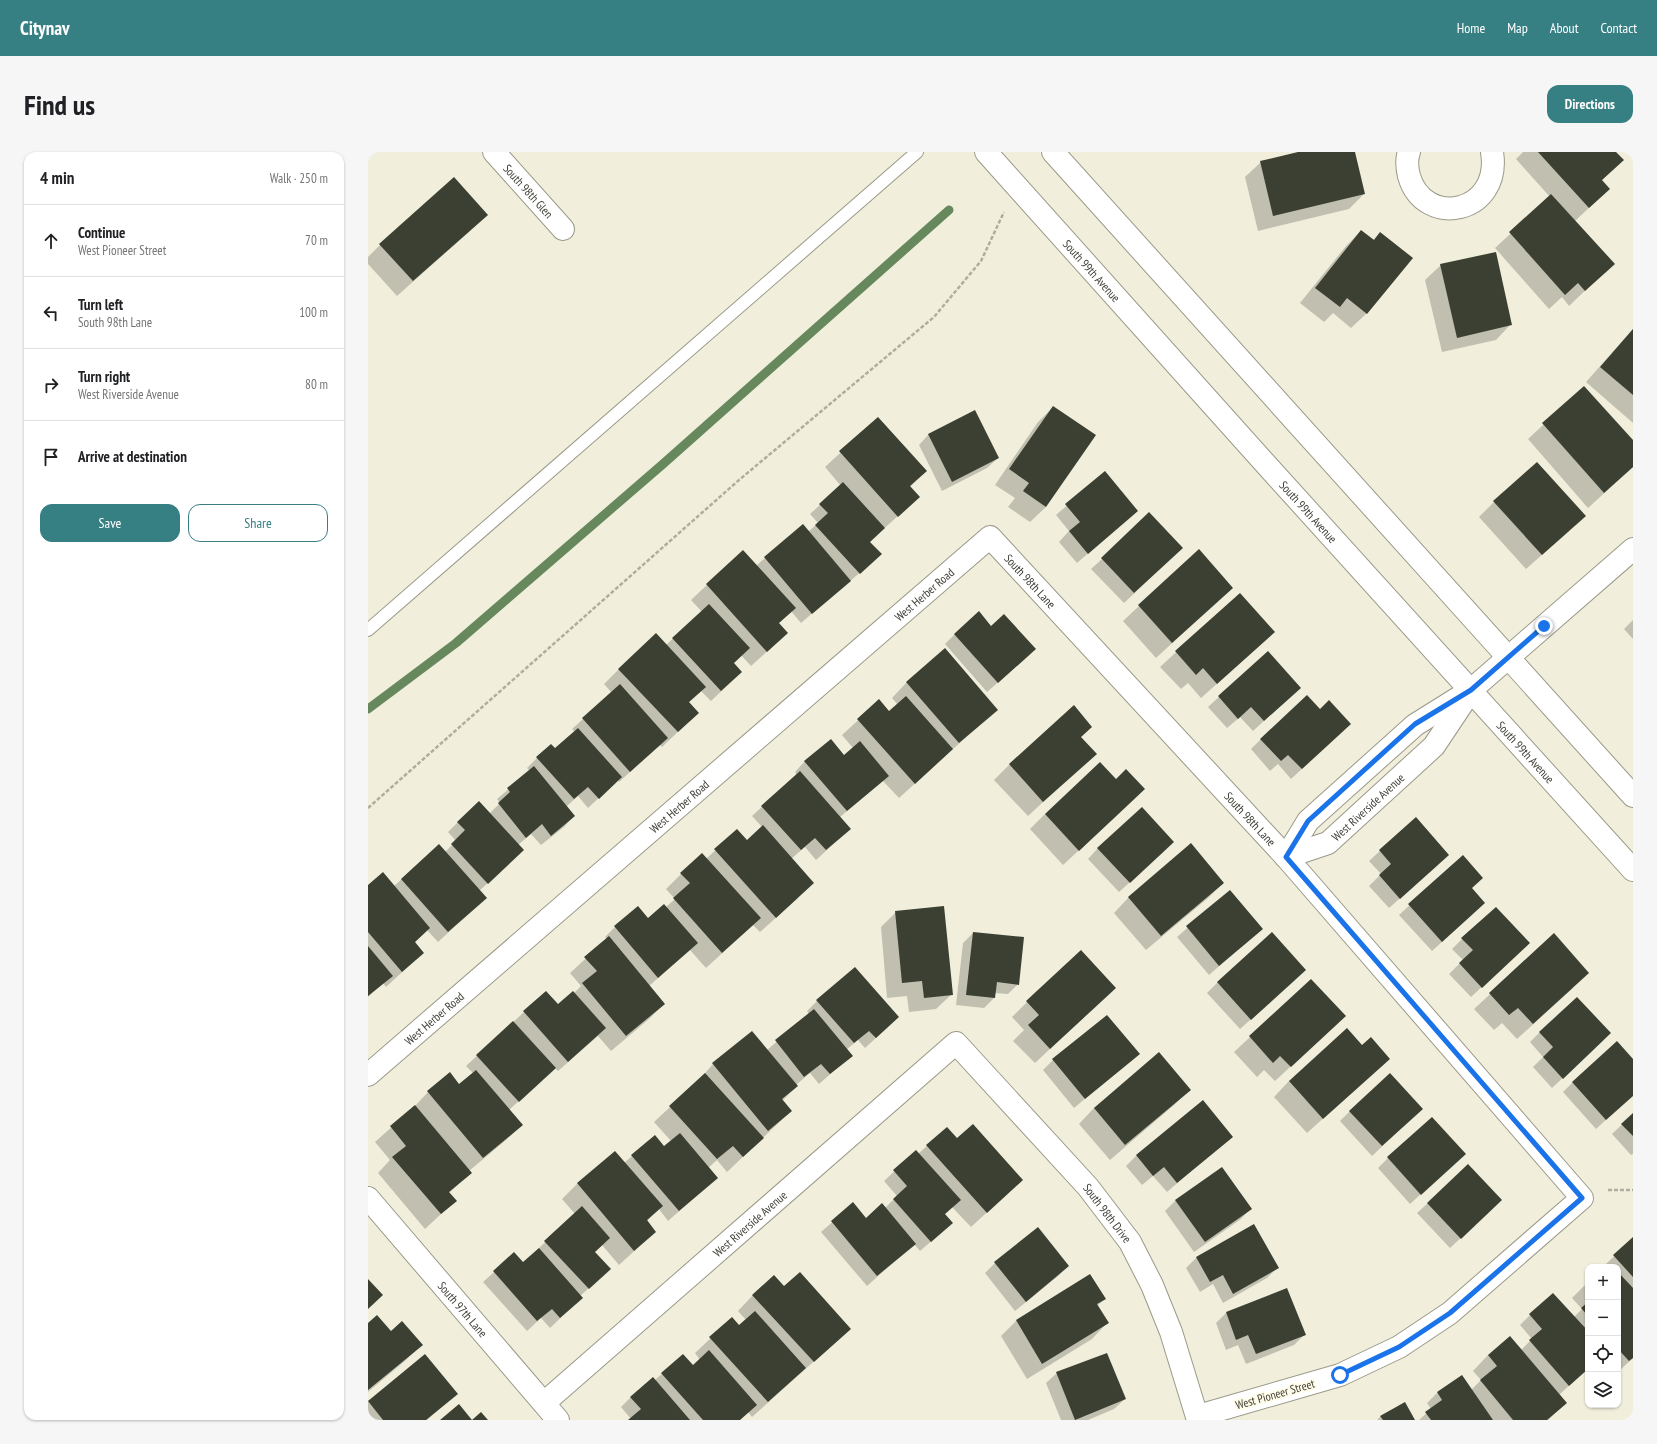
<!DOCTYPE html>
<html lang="en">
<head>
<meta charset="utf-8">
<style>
	:root { --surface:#fff; --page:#f6f6f6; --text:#202124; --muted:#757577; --line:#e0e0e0; --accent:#367f83 }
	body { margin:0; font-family:"PT Sans Narrow",sans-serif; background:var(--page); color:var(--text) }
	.controls { position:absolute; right:12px; bottom:12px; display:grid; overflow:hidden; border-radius:8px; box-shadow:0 1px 3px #0004 }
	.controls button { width:36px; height:36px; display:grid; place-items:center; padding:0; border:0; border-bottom:1px solid var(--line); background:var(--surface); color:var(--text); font:20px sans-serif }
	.stop { position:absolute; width:12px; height:12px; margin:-9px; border:3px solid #1a73e8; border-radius:50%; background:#fff }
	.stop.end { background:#1a73e8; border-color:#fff; box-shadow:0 1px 4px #0008 }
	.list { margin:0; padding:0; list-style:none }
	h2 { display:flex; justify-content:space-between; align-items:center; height:52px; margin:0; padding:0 16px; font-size:17px }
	h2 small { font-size:13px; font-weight:400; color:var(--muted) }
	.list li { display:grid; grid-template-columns:26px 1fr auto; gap:12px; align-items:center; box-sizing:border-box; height:72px; padding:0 16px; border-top:1px solid var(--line) }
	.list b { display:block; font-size:15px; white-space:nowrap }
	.list p { margin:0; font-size:13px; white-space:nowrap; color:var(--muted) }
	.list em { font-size:13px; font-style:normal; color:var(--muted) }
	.actions { display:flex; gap:8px; padding:12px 16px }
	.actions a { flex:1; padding:9px 0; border:1px solid var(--accent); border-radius:12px; text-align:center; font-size:14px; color:var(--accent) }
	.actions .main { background:var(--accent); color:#fff }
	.icon { flex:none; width:22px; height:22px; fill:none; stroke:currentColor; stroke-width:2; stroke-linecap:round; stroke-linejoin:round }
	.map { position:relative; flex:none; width:1265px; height:1268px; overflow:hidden; border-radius:12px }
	header { display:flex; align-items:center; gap:24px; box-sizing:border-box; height:56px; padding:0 20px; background:var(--accent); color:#fff }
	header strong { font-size:19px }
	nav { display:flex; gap:22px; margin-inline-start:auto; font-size:14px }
	.intro { display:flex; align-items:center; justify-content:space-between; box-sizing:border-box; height:96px; padding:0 24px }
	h1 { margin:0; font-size:28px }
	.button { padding:10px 18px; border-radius:12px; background:var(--accent); color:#fff; font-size:14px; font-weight:700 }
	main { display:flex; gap:24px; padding:0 24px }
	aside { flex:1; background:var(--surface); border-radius:12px; box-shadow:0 1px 3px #0004 }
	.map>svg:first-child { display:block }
	.shadow { fill:#0003 }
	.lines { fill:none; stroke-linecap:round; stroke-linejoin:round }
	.stream { stroke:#66885c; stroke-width:9 }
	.building { fill:#3c4032 }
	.lane-casing { stroke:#9b9988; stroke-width:14 }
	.street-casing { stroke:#9b9988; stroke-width:24 }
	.secondary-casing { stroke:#9b9988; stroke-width:24 }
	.path { stroke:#afad9f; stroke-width:2.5; stroke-dasharray:4 2; stroke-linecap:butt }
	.lane { stroke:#fff; stroke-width:12 }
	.street { stroke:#fff; stroke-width:22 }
	.secondary { stroke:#fff; stroke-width:22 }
	.route { stroke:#1a73e8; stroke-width:5 }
	.labels { text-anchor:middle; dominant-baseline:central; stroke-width:4; stroke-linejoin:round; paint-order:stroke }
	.street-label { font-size:12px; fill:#3e3d36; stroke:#fffce9 }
</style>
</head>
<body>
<header>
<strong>Citynav</strong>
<nav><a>Home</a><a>Map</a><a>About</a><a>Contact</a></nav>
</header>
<div class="intro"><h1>Find us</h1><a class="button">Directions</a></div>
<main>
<aside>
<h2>4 min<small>Walk · 250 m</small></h2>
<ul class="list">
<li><svg class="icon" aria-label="ahead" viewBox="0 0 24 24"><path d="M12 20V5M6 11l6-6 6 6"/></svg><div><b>Continue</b><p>West Pioneer Street</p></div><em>70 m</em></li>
<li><svg class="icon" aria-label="left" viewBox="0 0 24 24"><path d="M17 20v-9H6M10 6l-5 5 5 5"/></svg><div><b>Turn left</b><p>South 98th Lane</p></div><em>100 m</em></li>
<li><svg class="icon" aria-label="right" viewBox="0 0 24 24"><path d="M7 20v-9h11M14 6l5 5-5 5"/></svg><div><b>Turn right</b><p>West Riverside Avenue</p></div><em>80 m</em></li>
<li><svg class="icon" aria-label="arrive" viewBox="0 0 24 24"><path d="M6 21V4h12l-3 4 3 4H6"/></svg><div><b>Arrive at destination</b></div></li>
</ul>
<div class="actions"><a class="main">Save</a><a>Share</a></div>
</aside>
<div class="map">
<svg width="1265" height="1268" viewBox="0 0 1265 1268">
	<rect width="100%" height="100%" fill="#f1efdc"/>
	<!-- shadow -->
	<g class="shadow">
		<path d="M934 0H986L996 42 981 57 890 79 877 25 893 10Z"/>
		<path d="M1155 0H1247L1254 8 1233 29 1241 37 1207 69 1245 112 1201 154 1194 145 1181 157 1127 96 1182 45 1148 7Z"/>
		<path d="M103 78 29 144 0 112V105L12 93Z"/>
		<path d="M993 79 1005 88 1012 81 999 161 983 176 965 161 956 170 932 151 978 94Z"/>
		<path d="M1073 113 1143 172 1128 188 1074 200 1057 128Z"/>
		<path d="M1265 177V271L1218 230Z"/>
		<path d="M1216 235 1265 290V315L1220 356 1160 287Z"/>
		<path d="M685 255 678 355 662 370 640 355 647 346 627 333 670 270Z"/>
		<path d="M510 266 557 319 542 335 551 345 501 390 502 412 433 471 423 459 410 472 419 481 403 496 383 514 373 503 365 511 363 530 343 549 333 539 320 551 314 576 294 595 292 593 251 630 250 628 220 656 210 644 198 655 206 664 196 675 173 693 163 682 150 693 145 708 111 739 118 746 70 790 59 778 46 791 55 801 18 835 15 831 0 845V734H26L71 693 77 700 88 689 80 680 90 670 121 662 132 651 129 647 162 619 159 616 169 606 187 597 207 580 204 577 244 541 236 532 251 517 298 493 334 460 323 448 375 399 388 414 434 373 440 380 450 371 442 362 473 334 457 315Z"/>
		<path d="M561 282 630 306 619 316 574 339 551 293Z"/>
		<path d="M737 321 769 359 709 411 691 390 701 379 688 363Z"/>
		<path d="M1126 350 1201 379 1158 417 1111 365Z"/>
		<path d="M814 396 756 451 723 417 734 407Z"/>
		<path d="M830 399 864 436 788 506 755 469Z"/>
		<path d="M871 442 890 495 833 546 820 531 813 537 792 515Z"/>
		<path d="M1265 468V487L1256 477Z"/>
		<path d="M623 475 657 507 619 540 577 492 587 482Z"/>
		<path d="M900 500 921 546 885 579 872 565 859 576 840 555Z"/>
		<path d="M539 530 628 558 531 646 515 629 472 665 482 677 448 708 437 695 423 707 430 746 392 780 385 773 338 816 322 798 281 834 296 852 281 867 243 899 230 884 190 919 187 916 141 958 153 973 138 988 101 1019 102 1021 81 1041 87 1049 57 1077 10 1021 22 1008 7 990 45 956 60 940 81 921 91 933 105 921 98 914 156 860 190 853 206 841 213 834 202 821 239 787 237 785 247 775 279 768 298 755 307 747 298 737 313 722 338 707 369 678 379 689 394 675 384 664 429 623 427 620 437 609 476 604 485 596 474 583 511 549 521 560 530 553 524 546Z"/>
		<path d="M952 558 972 582 923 627 910 612 902 619 883 597 893 587Z"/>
		<path d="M712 585 727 602 660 664 626 628 642 612Z"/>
		<path d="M761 652 695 713 662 677 677 662Z"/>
		<path d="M1048 666 1070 713 1021 756 1001 734 1013 722 1001 709Z"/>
		<path d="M730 696 795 700 751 740 720 707Z"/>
		<path d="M1095 704 1103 736 1106 761 1064 799 1031 763Z"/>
		<path d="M855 731 840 746 778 798 746 761 761 745Z"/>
		<path d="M862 739 894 777 841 823 809 785Z"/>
		<path d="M528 760 584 842 568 857 541 860 539 844 519 846 513 775Z"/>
		<path d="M605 781 650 832 640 842 626 841V846L616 856 588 853 595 791Z"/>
		<path d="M1186 783 1205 836 1149 887 1134 871 1126 878 1106 857Z"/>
		<path d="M1094 787 1150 801 1103 845 1081 822 1095 808 1084 797Z"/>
		<path d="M927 828 872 877 839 841 850 830Z"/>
		<path d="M943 828 961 879 907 929 896 918 889 925 866 900Z"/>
		<path d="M449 849 520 875 497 896 490 888 478 898 483 904 451 932 442 921 428 933 429 934 414 949 423 959 359 1020 349 1008 340 1016 349 1026 300 1069 291 1057 279 1069 287 1080 251 1113 234 1093 226 1100 231 1127 212 1144 203 1156 182 1176 173 1166 159 1179 115 1130 146 1102 154 1112 207 1062 194 1047 209 1032 247 1000 256 1011 264 1004 296 995 303 989 286 970 331 928 345 912 399 898 441 862 439 859Z"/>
		<path d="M659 850 731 851 667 911 645 889 656 878 644 865Z"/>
		<path d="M1172 880 1232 891 1184 936 1165 915 1175 905 1162 890Z"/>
		<path d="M994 895 1021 907 939 981 906 945 921 929Z"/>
		<path d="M770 902 706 956 675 918 685 908Z"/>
		<path d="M791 902 821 938 806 953 742 1008 711 972 726 956Z"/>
		<path d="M1265 908V943L1228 977 1195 940 1205 930Z"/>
		<path d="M835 949 864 984 799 1040 785 1024 774 1033 758 1014 768 1004Z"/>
		<path d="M982 959 1043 967 1004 1004 972 969Z"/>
		<path d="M1265 962V1002L1263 1003 1244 982Z"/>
		<path d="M579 976 589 987 654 1028 603 1075 584 1055 576 1062 573 1081 552 1099 546 1092 499 1134 453 1080 485 1052 497 1067 517 1056 529 1044 516 1029 548 999 550 1002Z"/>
		<path d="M1020 1006 1086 1012 1042 1052 1010 1016Z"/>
		<path d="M854 1016 883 1056 873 1067 826 1100 797 1059 807 1049Z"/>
		<path d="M1060 1051 1122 1059 1082 1096 1049 1061Z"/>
		<path d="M885 1073 909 1116 899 1126 855 1151 845 1132 832 1140 818 1116 828 1106Z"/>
		<path d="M670 1077 700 1114 690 1124 647 1159 617 1121 627 1111Z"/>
		<path d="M1265 1086V1206L1250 1220V1115H1236V1114Z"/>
		<path d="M722 1123 737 1147 729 1154 739 1171 724 1187 659 1227 633 1184 648 1169Z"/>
		<path d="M1220 1130V1198L1216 1202 1220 1207V1216L1191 1243 1198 1251 1180 1268H1051L1063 1257 1059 1251 1069 1241 1093 1224 1103 1238 1113 1228 1105 1219 1120 1203 1153 1198 1164 1187 1152 1173 1162 1163 1206 1165 1214 1157 1204 1146Z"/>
		<path d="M416 1135 482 1177 384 1265 380 1260 372 1268H262L263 1267 253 1255 263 1245 287 1228 315 1203 325 1214 332 1208 327 1201 364 1166 371 1174 378 1168 370 1159 385 1143Z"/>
		<path d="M919 1137 936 1183 926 1193 878 1212 870 1193 858 1198 848 1171 858 1161Z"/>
		<path d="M0 1172 53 1192 38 1208 0 1240Z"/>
		<path d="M57 1204 88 1242 59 1268H0V1250Z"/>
		<path d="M689 1221 757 1247 746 1257 720 1268H693L678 1231Z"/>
		<path d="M1013 1264 1046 1268H1009Z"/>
	</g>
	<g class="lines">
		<!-- stream -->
		<path class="stream" d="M0 557 88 491 295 312 581 58"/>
	</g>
	<!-- building -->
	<g class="building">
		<path d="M930 0H987L997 42 905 64 892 9Z"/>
		<path d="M1170 0H1248L1256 8 1234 28 1242 37 1221 56Z"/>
		<path d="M86 25 120 63 45 129 11 92Z"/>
		<path d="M1183 42 1247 112 1217 139 1210 131 1197 143 1141 80Z"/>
		<path d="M993 78 1006 88 1012 80 1045 106 999 162 979 146 972 155 947 136Z"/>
		<path d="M1128 100 1144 173 1089 186 1072 112Z"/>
		<path d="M1265 177V243L1232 215Z"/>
		<path d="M1216 234 1265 288V315L1236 341 1174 271Z"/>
		<path d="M685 254 728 283 678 355 655 339 661 331 641 317Z"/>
		<path d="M607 258 631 306 584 330 560 282Z"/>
		<path d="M510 265 559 319 542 334 552 345 530 365 471 299Z"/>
		<path d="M1169 310 1218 364 1174 403 1125 349Z"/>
		<path d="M737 319 770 359 720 402 701 379 712 370 697 352Z"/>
		<path d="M475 330 517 376 502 390 514 402 492 422 447 373 460 361 451 352Z"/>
		<path d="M781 360 815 396 766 441 733 406Z"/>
		<path d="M435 372 483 429 444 462 396 405Z"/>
		<path d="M831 397 865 436 804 491 770 453Z"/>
		<path d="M375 398 428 456 411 471 420 481 399 500 338 432Z"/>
		<path d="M872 441 907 480 849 532 835 516 828 523 807 499Z"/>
		<path d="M341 452 382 496 366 511 374 520 353 539 304 486Z"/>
		<path d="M611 459 623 474 636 462 668 497 630 531 586 482Z"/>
		<path d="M288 481 338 535 321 550 331 561 310 580 250 517Z"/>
		<path d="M577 496 630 558 591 591 538 530Z"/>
		<path d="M900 499 933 536 896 569 883 555 870 567 850 544Z"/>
		<path d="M252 532 300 586 262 620 214 566Z"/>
		<path d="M939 543 952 557 961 548 983 572 934 617 920 603 913 609 892 587Z"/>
		<path d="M538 544 585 597 547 632 489 567 511 547 521 559Z"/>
		<path d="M706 553 724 575 713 585 729 602 675 650 641 612Z"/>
		<path d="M210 576 254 625 231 647 220 635 206 647 168 605 183 592 187 596Z"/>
		<path d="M463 587 476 603 492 589 521 624 479 659 436 609Z"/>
		<path d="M732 610 748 627 758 617 777 637 711 699 677 662Z"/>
		<path d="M166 614 207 664 183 684 174 672 158 686 130 651 142 640 139 636Z"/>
		<path d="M432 619 483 677 458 698 447 686 433 698 393 654Z"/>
		<path d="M111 649 156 698 120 732 83 692 97 678 89 670Z"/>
		<path d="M774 655 806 690 762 731 729 696Z"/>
		<path d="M1048 665 1081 703 1032 747 1011 723 1023 712 1011 698Z"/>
		<path d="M395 673 446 731 408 766 346 697 369 677 379 688Z"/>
		<path d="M823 691 856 731 793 784 760 745Z"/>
		<path d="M71 692 119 746 80 780 33 727Z"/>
		<path d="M334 701 393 766 354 801 305 746 322 731 312 721Z"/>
		<path d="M1095 703 1115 726 1104 736 1117 751 1074 790 1040 752Z"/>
		<path d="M15 720 62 776 47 790 56 801 34 820 0 780V733Z"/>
		<path d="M862 738 895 777 851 814 818 774Z"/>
		<path d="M296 752 330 791 290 826 246 774 270 754 280 766Z"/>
		<path d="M576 754 585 843 556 846 554 829 534 831 527 759Z"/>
		<path d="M1128 755 1162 791 1114 836 1091 811 1105 798 1093 786Z"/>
		<path d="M605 780 656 785 651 833 629 830 627 846 598 843Z"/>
		<path d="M904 780 938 818 883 868 849 830Z"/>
		<path d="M1186 781 1221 821 1165 872 1150 856 1141 863 1121 841Z"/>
		<path d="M241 784 297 852 258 884 214 831 229 819 216 805Z"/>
		<path d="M0 794 25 824 0 844Z"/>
		<path d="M713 798 748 836 682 897 660 873 671 863 658 849Z"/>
		<path d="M487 815 531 865 508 886 501 879 486 891 448 848Z"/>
		<path d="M943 827 978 864 923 915 912 904 905 911 881 884Z"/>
		<path d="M178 839 190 852 205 839 238 876 200 910 155 859Z"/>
		<path d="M1209 845 1243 881 1195 927 1175 905 1185 895 1171 880Z"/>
		<path d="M446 857 485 904 462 922 453 912 436 925 407 888Z"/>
		<path d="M739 863 772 902 717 947 684 907Z"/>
		<path d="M145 869 188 916 151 950 108 903Z"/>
		<path d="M979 876 994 893 1003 885 1022 907 955 967 921 929Z"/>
		<path d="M384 879 430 934 414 947 424 959 400 979 344 911Z"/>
		<path d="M1249 889 1265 907V944L1238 968 1204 930Z"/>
		<path d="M791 900 823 938 757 993 726 956Z"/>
		<path d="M108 918 155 973 115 1006 59 939 82 920 91 932Z"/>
		<path d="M337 921 396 986 375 1005 365 994 349 1007 301 954Z"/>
		<path d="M1022 921 1055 957 1014 994 981 959Z"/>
		<path d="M835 948 865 985 809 1031 796 1015 785 1024 768 1003Z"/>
		<path d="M47 953 104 1021 81 1040 89 1049 73 1062 24 1005 38 994 22 974Z"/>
		<path d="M1265 961V984L1253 972Z"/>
		<path d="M1064 965 1098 1002 1053 1043 1019 1005Z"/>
		<path d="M605 972 655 1028 619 1061 558 993 579 975 589 986Z"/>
		<path d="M312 981 350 1026 311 1059 263 1003 287 983 296 994Z"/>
		<path d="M548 998 593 1048 577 1062 585 1071 563 1090 525 1047 539 1034 525 1018Z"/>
		<path d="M247 999 295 1054 279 1068 288 1080 266 1099 209 1031Z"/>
		<path d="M1100 1012 1134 1048 1093 1087 1059 1051Z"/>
		<path d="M854 1015 884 1057 837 1090 807 1048Z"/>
		<path d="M485 1050 498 1066 514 1051 548 1092 509 1124 463 1069Z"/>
		<path d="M214 1054 242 1086 227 1100 243 1117 221 1137 176 1089Z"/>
		<path d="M886 1072 911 1116 865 1142 855 1123 842 1130 828 1105Z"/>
		<path d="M670 1075 701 1114 658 1150 626 1110Z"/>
		<path d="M1265 1085V1125L1245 1103Z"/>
		<path d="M171 1096 215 1146 192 1166 184 1157 169 1169 125 1119 146 1100 155 1110Z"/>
		<path d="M432 1120 483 1177 446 1210 384 1143 406 1123 416 1134Z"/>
		<path d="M1250 1120 1265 1136V1206L1261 1209 1250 1197Z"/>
		<path d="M722 1122 738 1147 729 1152 741 1171 674 1212 648 1168Z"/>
		<path d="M0 1127 15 1143 0 1157Z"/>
		<path d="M919 1136 938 1183 888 1202 880 1183 868 1188 858 1160Z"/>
		<path d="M1185 1141 1220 1179V1199L1217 1202 1220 1206V1217L1201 1234 1161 1188 1174 1177 1161 1162Z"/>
		<path d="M1220 1150V1164L1213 1156Z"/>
		<path d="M387 1159 438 1216 400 1250 341 1185 364 1165 371 1173Z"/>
		<path d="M9 1163 23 1179 34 1169 55 1193 0 1238V1171Z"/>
		<path d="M1142 1184 1199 1251 1179 1268H1145L1112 1228 1129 1214 1120 1203Z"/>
		<path d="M341 1198 389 1253 372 1268H335L293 1221 315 1202 325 1213Z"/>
		<path d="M739 1201 758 1247 707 1268 688 1220Z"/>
		<path d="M57 1202 90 1242 58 1268H15L0 1249Z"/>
		<path d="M1094 1223 1125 1268H1063L1057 1260 1074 1248 1069 1240Z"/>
		<path d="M285 1225 322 1268H260L273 1257 262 1245Z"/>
		<path d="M1037 1250 1047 1268H1015L1012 1264Z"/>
		<path d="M91 1252 104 1268 113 1260 120 1268H72Z"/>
	</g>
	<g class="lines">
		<defs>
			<path id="lane" d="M0 478 549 0"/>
			<g id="street">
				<path id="s1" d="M126 0 195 77"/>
				<path d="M1041 0C1038 8 1039 16 1041 24 1056 77 1134 62 1124 0"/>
				<path d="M918 705 940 669 1047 573 1103 538 1265 397"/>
				<path id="s2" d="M918 705 960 691 1066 594 1100 543"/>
				<path id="s3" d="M0 923 622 385 918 705 1214 1046 1082 1161 1031 1195 972 1223 830 1264"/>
				<path id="s4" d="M0 1046 190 1268"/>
				<path id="s5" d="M176 1251 588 891 720 1035 762 1090 784 1133 803 1180 830 1268"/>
			</g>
			<g id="secondary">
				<path id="s6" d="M618 0 894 308 1265 718"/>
				<path d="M685 0 1265 644"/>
			</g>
		</defs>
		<!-- lane casing -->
		<use href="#lane" class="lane-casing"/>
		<!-- street casing -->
		<use href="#street" class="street-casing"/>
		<!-- secondary casing -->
		<use href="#secondary" class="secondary-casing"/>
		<!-- path -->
		<g class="path">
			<path d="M0 656 371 328 566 165 613 109 636 60"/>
			<path d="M1240 1038H1265"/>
		</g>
		<!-- lane -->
		<use href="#lane" class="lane"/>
		<!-- street -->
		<use href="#street" class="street"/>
		<!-- secondary -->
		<use href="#secondary" class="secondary"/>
	</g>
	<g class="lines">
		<!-- route -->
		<path class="route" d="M972 1223 1031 1195 1082 1161 1214 1046 918 705 940 669 1047 572 1103 538 1176 474"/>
	</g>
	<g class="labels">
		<!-- street labels -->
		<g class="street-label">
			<text stroke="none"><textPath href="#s1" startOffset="52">South 98th Glen</textPath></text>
			<text stroke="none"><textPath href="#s6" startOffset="159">South 99th Avenue</textPath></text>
			<text stroke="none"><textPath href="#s6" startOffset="483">South 99th Avenue</textPath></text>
			<text stroke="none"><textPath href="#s3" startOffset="882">South 98th Lane</textPath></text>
			<text stroke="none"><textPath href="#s3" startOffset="735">West Herber Road</textPath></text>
			<text stroke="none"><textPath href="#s6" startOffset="807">South 99th Avenue</textPath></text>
			<text stroke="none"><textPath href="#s3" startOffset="411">West Herber Road</textPath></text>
			<text stroke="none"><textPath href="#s2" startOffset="98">West Riverside Avenue</textPath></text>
			<text stroke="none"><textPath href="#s3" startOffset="1206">South 98th Lane</textPath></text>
			<text stroke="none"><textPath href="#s3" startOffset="87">West Herber Road</textPath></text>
			<text stroke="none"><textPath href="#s5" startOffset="775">South 98th Drive</textPath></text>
			<text stroke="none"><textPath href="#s5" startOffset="273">West Riverside Avenue</textPath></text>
			<text stroke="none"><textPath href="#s4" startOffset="146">South 97th Lane</textPath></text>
			<text transform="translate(907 1242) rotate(-16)">West Pioneer Street</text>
		</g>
	</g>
</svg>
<div class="controls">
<button>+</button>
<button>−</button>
<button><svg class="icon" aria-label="locate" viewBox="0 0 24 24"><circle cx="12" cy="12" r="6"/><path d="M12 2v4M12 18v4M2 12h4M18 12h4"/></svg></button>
<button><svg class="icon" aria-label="layers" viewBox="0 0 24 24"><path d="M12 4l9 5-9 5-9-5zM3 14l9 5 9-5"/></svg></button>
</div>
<div class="stop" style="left:972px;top:1223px"></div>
<div class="stop end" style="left:1176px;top:474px"></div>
</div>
</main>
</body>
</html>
